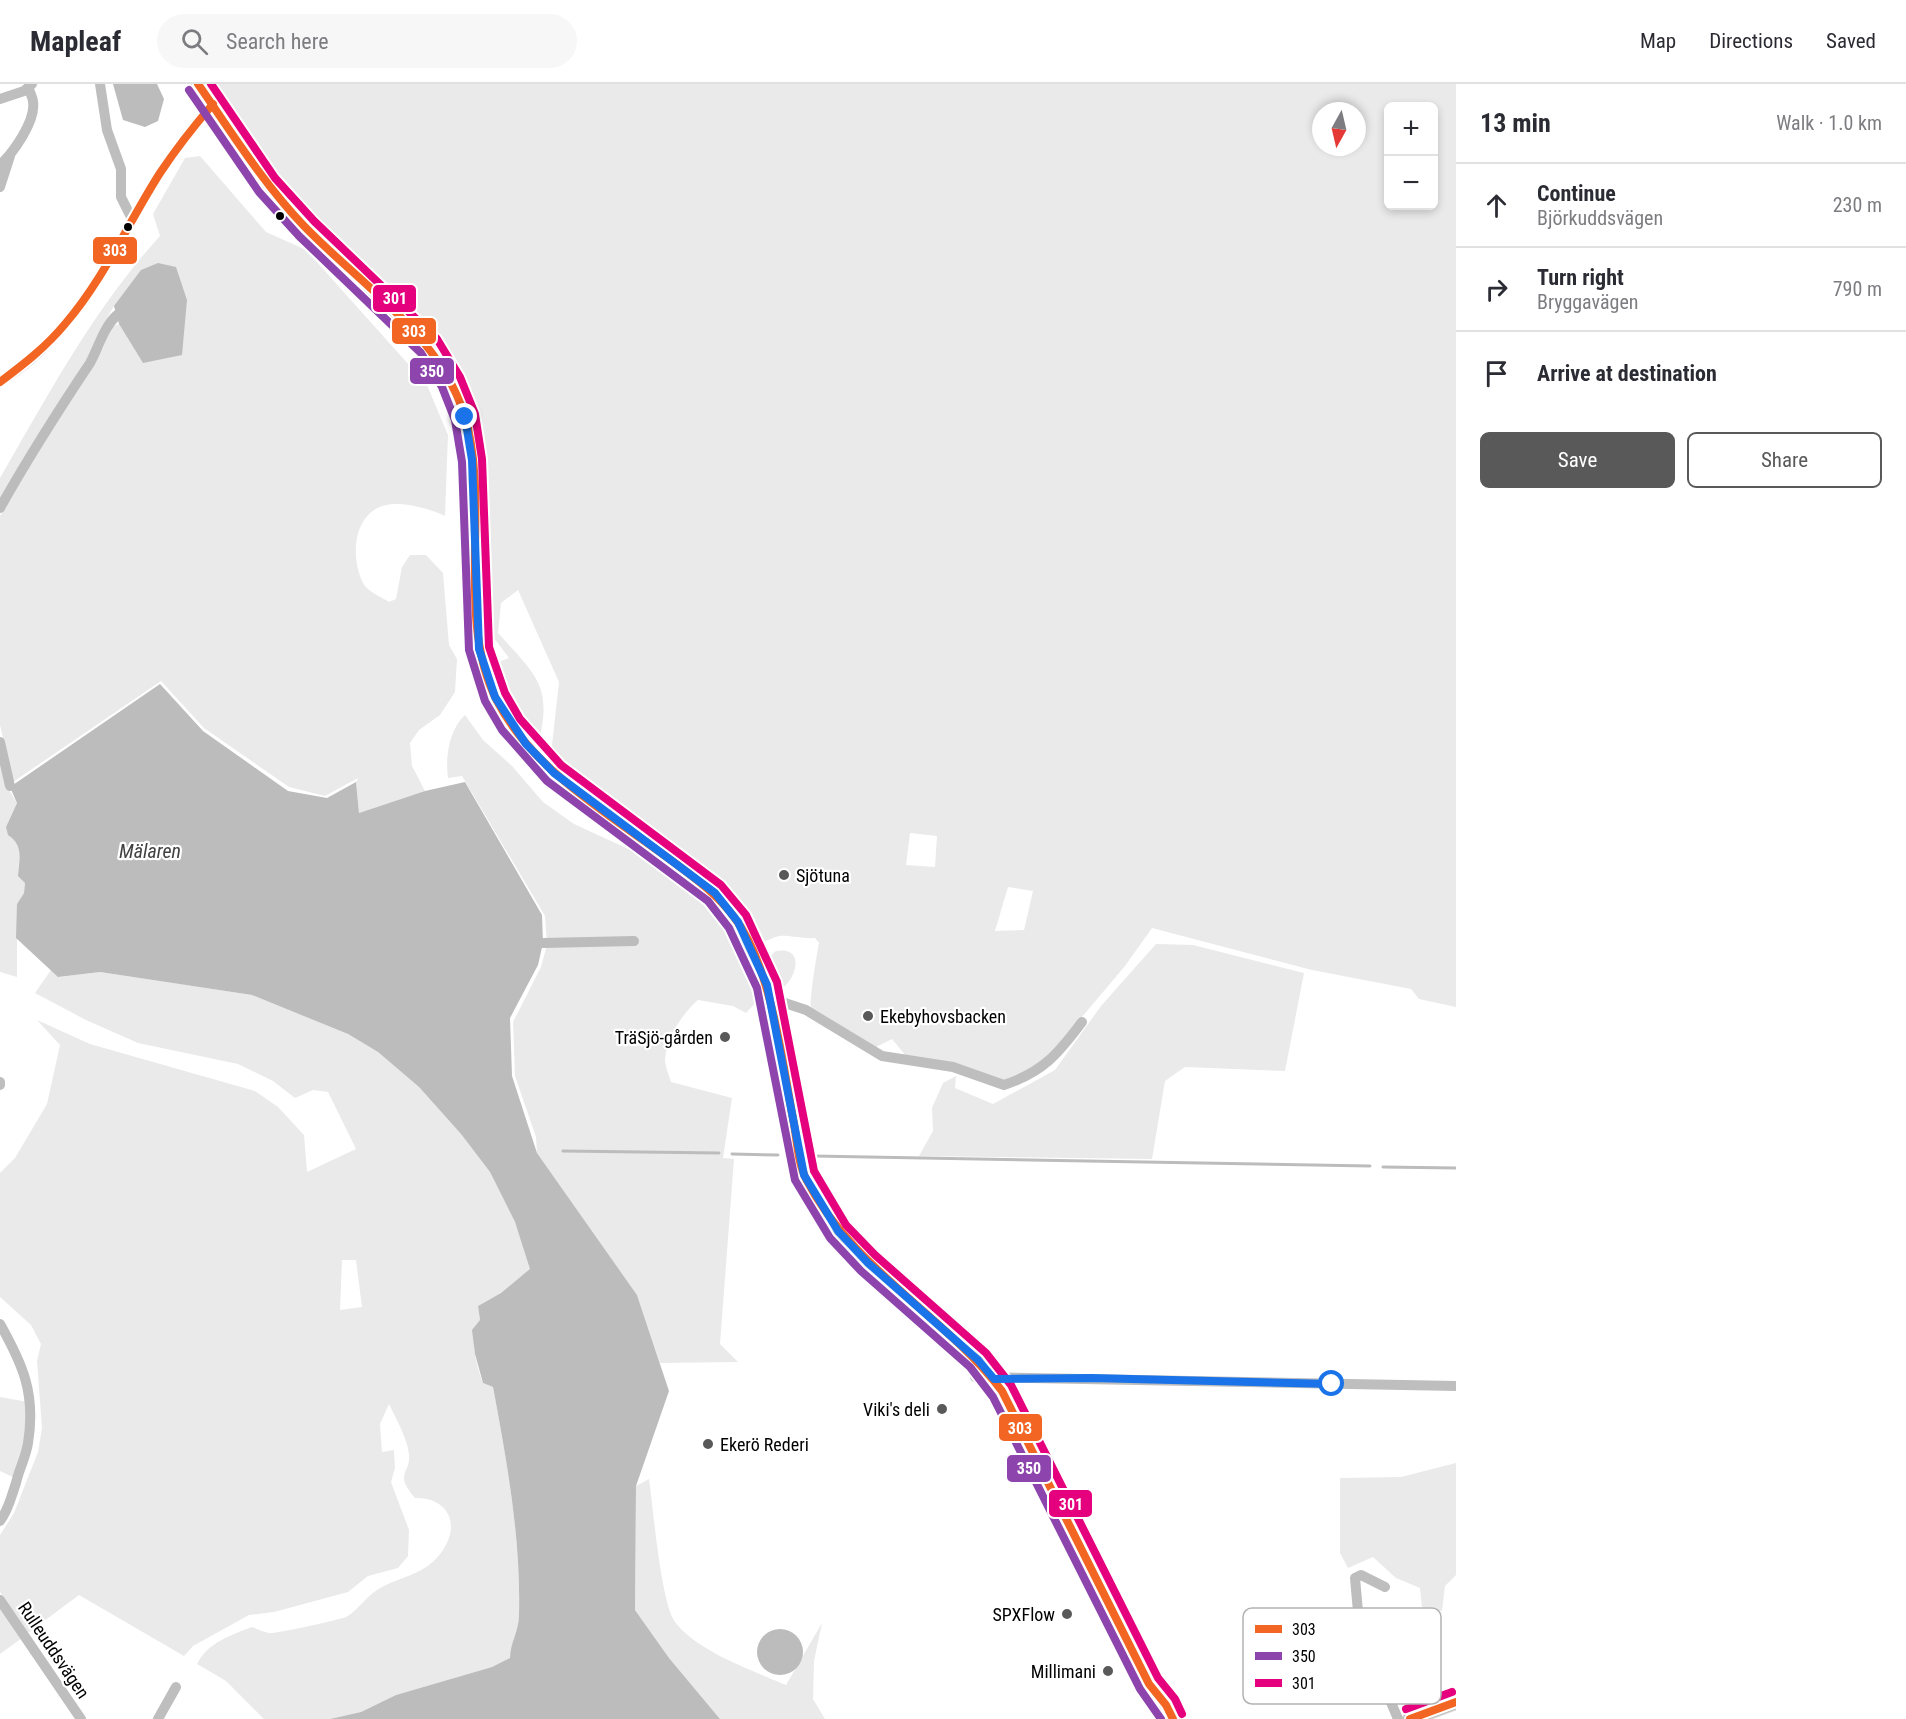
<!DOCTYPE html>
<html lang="en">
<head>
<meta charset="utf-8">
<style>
	:root { --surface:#fff; --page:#f7f7f7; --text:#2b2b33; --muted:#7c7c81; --line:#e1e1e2; --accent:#595959 }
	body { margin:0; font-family:"Roboto Condensed",sans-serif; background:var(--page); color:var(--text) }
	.controls { position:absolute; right:18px; top:18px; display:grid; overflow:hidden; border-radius:9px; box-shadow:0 3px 9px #0003 }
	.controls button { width:54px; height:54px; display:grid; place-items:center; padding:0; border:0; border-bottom:2px solid var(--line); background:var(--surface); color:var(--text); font:30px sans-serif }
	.compass { position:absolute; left:1312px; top:18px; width:54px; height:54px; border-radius:50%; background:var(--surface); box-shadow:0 3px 9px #0003; rotate:188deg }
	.stop { position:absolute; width:18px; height:18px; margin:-14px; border:4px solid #1a73e8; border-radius:50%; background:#fff }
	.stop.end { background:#1a73e8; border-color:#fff; box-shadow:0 2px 6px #0008 }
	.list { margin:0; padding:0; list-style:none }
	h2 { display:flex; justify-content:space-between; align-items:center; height:78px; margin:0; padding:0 24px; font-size:26px }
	h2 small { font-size:20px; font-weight:400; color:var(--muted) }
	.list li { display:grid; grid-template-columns:39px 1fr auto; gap:18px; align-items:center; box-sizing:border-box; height:84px; padding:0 24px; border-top:2px solid var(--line) }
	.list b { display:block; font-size:22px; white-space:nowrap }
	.list p { margin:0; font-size:20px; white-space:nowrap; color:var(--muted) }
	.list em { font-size:20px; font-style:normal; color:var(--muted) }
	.actions { display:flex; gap:12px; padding:18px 24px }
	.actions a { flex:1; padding:14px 0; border:2px solid var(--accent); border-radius:9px; text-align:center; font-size:21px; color:var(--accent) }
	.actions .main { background:var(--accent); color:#fff }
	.icon { flex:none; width:33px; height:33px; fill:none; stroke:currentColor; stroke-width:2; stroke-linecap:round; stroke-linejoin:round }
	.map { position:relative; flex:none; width:1456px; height:1635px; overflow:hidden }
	header { display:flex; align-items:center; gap:36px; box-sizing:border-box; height:84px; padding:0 30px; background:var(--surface); border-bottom:2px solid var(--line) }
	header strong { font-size:28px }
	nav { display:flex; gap:33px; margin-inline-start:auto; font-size:21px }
	.search { width:420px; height:54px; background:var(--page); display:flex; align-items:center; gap:15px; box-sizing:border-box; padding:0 21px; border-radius:33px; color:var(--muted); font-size:22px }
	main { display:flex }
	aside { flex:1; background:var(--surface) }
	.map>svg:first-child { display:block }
	.green { fill:#eaeaea; fill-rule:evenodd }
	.water { fill:#bcbcbc }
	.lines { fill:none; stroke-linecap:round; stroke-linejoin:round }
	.stream { stroke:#bcbcbc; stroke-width:3 }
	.canal { stroke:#bcbcbc; stroke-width:10 }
	.major-casing { stroke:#dbdbdb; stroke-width:16 }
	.minor { stroke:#bebebe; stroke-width:10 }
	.major { stroke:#bdbdbd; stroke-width:14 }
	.bus-1-casing { stroke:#fff; stroke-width:12 }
	.bus-2-casing { stroke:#fff; stroke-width:12 }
	.bus-3-casing { stroke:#fff; stroke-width:12 }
	.bus-1 { stroke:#f26522; stroke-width:8 }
	.bus-2 { stroke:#8e44ad; stroke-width:8 }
	.bus-3 { stroke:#e5007d; stroke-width:8 }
	.route { stroke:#1a73e8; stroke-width:8 }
	.bus-dot { fill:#000; stroke:#fff; stroke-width:2 }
	.poi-dot { fill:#595959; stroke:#fff; stroke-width:2 }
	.labels { text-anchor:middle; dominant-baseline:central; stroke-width:4.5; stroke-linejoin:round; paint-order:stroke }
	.poi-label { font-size:18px; fill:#000; stroke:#fff; text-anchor:end }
	.street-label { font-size:18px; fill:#000; stroke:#fff }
	.water-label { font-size:20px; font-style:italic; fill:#414141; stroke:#fff }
	.key { fill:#fff; stroke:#b2b2b2; stroke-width:1.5 }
	.key-label { font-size:16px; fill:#000 }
	.line-badge { stroke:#fff; stroke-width:2 }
	.badge-label { font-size:16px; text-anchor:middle; font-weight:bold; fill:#fff }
</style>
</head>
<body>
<header>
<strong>Mapleaf</strong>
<div class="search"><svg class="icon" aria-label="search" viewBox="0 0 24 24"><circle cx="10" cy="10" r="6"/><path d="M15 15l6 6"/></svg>Search here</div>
<nav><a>Map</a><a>Directions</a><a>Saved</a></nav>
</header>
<main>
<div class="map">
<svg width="1456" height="1635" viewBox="0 0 1456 1635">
	<rect width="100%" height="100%" fill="#fff"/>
	<!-- green -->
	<g class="green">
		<path d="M202 0H1456V923L1419 915 1411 905 1312 886 1152 844 1125 882 1038 985 1004 998 906 972 892 955 876 963 811 923C809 917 817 869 819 859L815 854C804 855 787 851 779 852 771 854 767 858 759 857L748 838 756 836 704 782 705 789 692 784 588 714 551 670 559 598 518 506 501 519 498 549C537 592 553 602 538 661 518 637 508 607 491 581L509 574 488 546 483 493 486 414 478 353 466 314 441 266 312 141 272 99ZM1388 22H1434V122H1388ZM1321 27H1357V63H1321ZM910 749 937 752 935 783 906 781ZM1008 803 1033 807 1024 846 995 847Z"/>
		<path d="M200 72 266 148 304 165 315 176 427 301 448 351 445 432C428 424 400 416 382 422 352 433 351 475 363 499 367 507 381 513 389 518L396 515 402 483 410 471H426L443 489 449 561 457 575 455 608 440 631 419 646 410 659 412 682 425 707 359 729 356 698 358 694 325 712 289 703 204 644 161 597 13 698 0 641V432L36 366 103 264 110 243 119 240 143 279 114 222C104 238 99 255 89 271 59 320 27 366 0 416V394C48 311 95 223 160 152L153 130 185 74Z"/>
		<path d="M465 631 483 656 512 682 543 718 574 740 635 768 694 807 734 857 749 887 757 917 746 929 733 922 698 916C682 930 667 953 665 975 665 982 669 991 671 998L732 1014 723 1074 734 1075 720 1260 738 1278 660 1279 637 1211 537 1069 536 1053 515 992 513 938 541 883 547 861 545 832 462 692 448 694C445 673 449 646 465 631Z"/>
		<path d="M0 675 7 703 17 719 6 743 20 764 18 791 25 799 24 809 17 820V893L0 888Z"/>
		<path d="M1156 860 1193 861 1304 889 1285 987 1185 983 1165 997 1152 1075 919 1072 933 1047 932 1024 943 999 956 992 955 1004 993 1020 1055 986 1101 922Z"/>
		<path d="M776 867C811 861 792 908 774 906 768 891 762 878 776 867Z"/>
		<path d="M51 886 59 893 100 888 252 911 348 950 378 968 419 1003 461 1050 490 1088 515 1138 531 1185 501 1209 478 1222 480 1236C469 1254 476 1281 483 1299L493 1303C507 1378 521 1454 519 1531 519 1547 510 1559 510 1575L492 1583 396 1611 361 1628 330 1635H264L226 1597 197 1580C207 1559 231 1551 252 1543 257 1545 263 1548 269 1549 276 1550 338 1536 346 1533 357 1527 366 1513 377 1506 399 1492 426 1492 443 1466 461 1439 447 1413 415 1414 393 1388 411 1391 409 1370 407 1353 396 1335 389 1320L380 1340 382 1368 394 1366 395 1384 391 1398 409 1446 408 1472 398 1484 368 1492 348 1508 274 1528 249 1531 193 1562 184 1572 79 1511 28 1549 0 1508V1451L14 1429 38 1368 42 1344 37 1277 41 1260 31 1241 0 1213V1089L15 1074 47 1020 60 961 37 936 90 960 255 1007 278 1023 304 1051 307 1088 356 1065 328 1008 313 1006 295 1014 273 997 238 980 138 959 86 936 35 909ZM342 1176H356L362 1223 340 1226Z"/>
		<path d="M0 1313 28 1318 25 1357 15 1394 0 1387Z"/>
		<path d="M1456 1379V1491L1445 1502 1442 1527 1422 1523 1420 1504 1396 1494 1373 1473 1348 1484 1340 1469V1394L1401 1393Z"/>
		<path d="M649 1395C653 1423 661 1519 675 1538 698 1568 752 1586 786 1601L822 1539 814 1577 813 1615 825 1635H720L669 1574 635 1526 636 1402Z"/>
		<path d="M0 1523 22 1554 0 1570Z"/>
	</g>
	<!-- water -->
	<g class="water">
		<path d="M113 0H157L164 15 158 37 145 43 123 36Z"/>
		<path d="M158 179 176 183 187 216 182 271 143 279 119 240 114 222 141 186Z"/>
		<path d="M160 600 203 647 288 707 327 714 356 698 359 729 425 707 465 698 542 831 543 859 538 881 510 934 512 992 537 1069 637 1211 669 1307 636 1402 635 1526 669 1574 720 1635H330L361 1628 396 1611 492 1583 510 1574C510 1559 519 1547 519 1531 521 1454 507 1378 493 1303L483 1299 475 1270 472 1246 480 1236 478 1222 501 1209 530 1185 515 1138 490 1088 461 1050 419 1003 378 968 348 950 252 911 100 888 58 893 16 854 17 820 24 809 25 799 18 792C19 775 24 761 8 751L6 743 17 719 10 703Z"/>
		<circle cx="780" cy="1568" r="23"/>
	</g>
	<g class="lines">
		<!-- stream -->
		<g class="stream">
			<path d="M563 1067 719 1069"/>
			<path d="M732 1070 778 1071"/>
			<path d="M814 1072 1370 1082"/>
			<path d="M1383 1083 1456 1084"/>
		</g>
		<!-- canal -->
		<g class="canal">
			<path d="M0 424C28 374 58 327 90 279 99 263 103 244 117 231"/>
			<path d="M0 658 10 702"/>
			<path d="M543 859 634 857"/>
		</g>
		<defs>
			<g id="major">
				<path d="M198 0 267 101 306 144 429 262 451 298 465 333 472 377 479 565 495 613 511 641 554 689 715 809 738 838 767 901 804 1091 838 1147 868 1179 978 1276 1002 1307 1149 1600 1166 1621 1173 1635"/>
				<path d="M1410 1635 1456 1618"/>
			</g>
		</defs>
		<!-- major casing -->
		<use href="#major" class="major-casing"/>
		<!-- minor -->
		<g class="minor">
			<path d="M100 0 107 46 121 85V113L132 135"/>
			<path d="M0 15 24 7 32 0"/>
			<path d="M0 81C13 69 36 37 33 18 33 14 30 9 29 5"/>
			<path d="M0 103 10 72"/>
			<path d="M0 298C104 235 131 104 213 20"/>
			<path d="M771 921 785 919 806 926 882 972 953 983 1004 1001C1043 988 1058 970 1082 938"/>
			<path d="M0 1001V998"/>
			<path d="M0 1240C23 1281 36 1310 28 1359 26 1373 19 1385 16 1399 11 1413 9 1425 0 1437"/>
			<path d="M975 1293 1456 1302"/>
			<path d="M1385 1503 1361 1491 1355 1494 1359 1539 1357 1551 1374 1578 1398 1635"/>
			<path d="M0 1516 81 1635"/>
			<path d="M158 1635 176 1603"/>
		</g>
		<!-- major -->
		<use href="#major" class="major"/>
		<defs>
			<g id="bus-1">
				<path d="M198 0C232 49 263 99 304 142 361 201 438 249 464 330 492 419 454 533 497 617 533 686 607 729 668 774 692 792 715 808 734 833 772 883 782 978 794 1040 797 1057 798 1079 806 1095 852 1185 942 1229 1002 1307L1149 1600 1166 1621 1173 1635"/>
				<path d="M0 298C24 280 46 263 65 240 104 195 128 139 160 89 176 65 194 42 213 20"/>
				<path d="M1410 1635 1456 1618"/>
			</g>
			<path id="bus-2" d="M189 6 259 108 299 152 421 269 442 303 455 336 462 378 469 566 485 617 502 646 547 697 708 817 729 844 757 904 795 1096 830 1154 861 1187 970 1283 993 1313 1140 1605 1161 1635"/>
			<g id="bus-3">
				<path d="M211 0 275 94 314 137 437 255 460 293 475 330 482 375 489 563 505 609 520 635 561 681 721 801 746 831 777 898 814 1087 846 1141 875 1171 986 1269 1011 1301 1158 1594 1175 1615 1182 1630"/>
				<path d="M1406 1625 1452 1608"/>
			</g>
		</defs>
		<!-- bus-1 casing -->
		<use href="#bus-1" class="bus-1-casing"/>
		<!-- bus-2 casing -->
		<use href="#bus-2" class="bus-2-casing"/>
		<!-- bus-3 casing -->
		<use href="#bus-3" class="bus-3-casing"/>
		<!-- bus-1 -->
		<use href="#bus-1" class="bus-1"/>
		<!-- bus-2 -->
		<use href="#bus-2" class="bus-2"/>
		<!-- bus-3 -->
		<use href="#bus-3" class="bus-3"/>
	</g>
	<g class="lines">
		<!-- route -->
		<path class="route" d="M465 333 472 376 479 565 495 613 526 660 554 689 715 809 738 838 767 901 804 1091 838 1147 868 1179 978 1276 994 1295 1091 1294 1332 1300"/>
	</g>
	<!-- markers -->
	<g class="bus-dot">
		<circle cx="280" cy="132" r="5"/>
		<circle cx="128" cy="143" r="5"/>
	</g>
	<g class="poi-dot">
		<circle cx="784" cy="791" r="6"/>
		<circle cx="868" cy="932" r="6"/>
		<circle cx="725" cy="953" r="6"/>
		<circle cx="942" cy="1325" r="6"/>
		<circle cx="708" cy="1360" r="6"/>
		<circle cx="1067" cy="1530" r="6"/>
		<circle cx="1108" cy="1587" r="6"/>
	</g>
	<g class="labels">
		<!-- poi labels -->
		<g class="poi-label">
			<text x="796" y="791" text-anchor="start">Sjötuna</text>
			<text x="880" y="932" text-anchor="start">Ekebyhovsbacken</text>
			<text x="713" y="953">TräSjö-gården</text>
			<text x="930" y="1325">Viki's deli</text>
			<text x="720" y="1360" text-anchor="start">Ekerö Rederi</text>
			<text x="1055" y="1530">SPXFlow</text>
			<text x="1096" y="1587">Millimani</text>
		</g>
		<!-- street labels -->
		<g class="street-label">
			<text transform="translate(54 1566) rotate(56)">Rulleuddsvägen</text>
		</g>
		<!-- water labels -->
		<g class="water-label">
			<text x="150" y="767">Mälaren</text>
		</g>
	</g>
	<!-- legend -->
	<rect x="1243" y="1524" width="198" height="96" rx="9" class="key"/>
	<rect x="1255" y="1541" width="27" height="8" fill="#f26522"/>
	<rect x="1255" y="1568" width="27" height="8" fill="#8e44ad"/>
	<rect x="1255" y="1595" width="27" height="8" fill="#e5007d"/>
	<g class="key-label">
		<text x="1292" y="1551">303</text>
		<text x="1292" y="1578">350</text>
		<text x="1292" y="1605">301</text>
	</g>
	<g class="line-badge">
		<rect x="92" y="152" width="46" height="29" rx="6" fill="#f26522"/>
		<rect x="372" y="200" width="45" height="29" rx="6" fill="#e5007d"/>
		<rect x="391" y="233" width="46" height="28" rx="6" fill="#f26522"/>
		<rect x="409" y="273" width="46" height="28" rx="6" fill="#8e44ad"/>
		<rect x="998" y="1329" width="45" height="29" rx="6" fill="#f26522"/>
		<rect x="1006" y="1370" width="46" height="29" rx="6" fill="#8e44ad"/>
		<rect x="1048" y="1405" width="45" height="29" rx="6" fill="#e5007d"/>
	</g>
	<g class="badge-label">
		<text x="115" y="172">303</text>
		<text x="395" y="220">301</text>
		<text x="414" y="253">303</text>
		<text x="432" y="293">350</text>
		<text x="1020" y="1350">303</text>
		<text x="1029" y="1390">350</text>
		<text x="1071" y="1426">301</text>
	</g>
</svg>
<div class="controls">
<button>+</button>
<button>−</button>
</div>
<svg class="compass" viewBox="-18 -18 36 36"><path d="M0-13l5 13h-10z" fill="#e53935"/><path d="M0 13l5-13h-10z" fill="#7c7c81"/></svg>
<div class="stop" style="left:1332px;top:1300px"></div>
<div class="stop end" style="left:465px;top:333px"></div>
</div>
<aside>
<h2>13 min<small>Walk · 1.0 km</small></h2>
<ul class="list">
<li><svg class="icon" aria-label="ahead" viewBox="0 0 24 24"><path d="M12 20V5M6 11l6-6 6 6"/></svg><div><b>Continue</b><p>Björkuddsvägen</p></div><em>230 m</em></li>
<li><svg class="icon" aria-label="right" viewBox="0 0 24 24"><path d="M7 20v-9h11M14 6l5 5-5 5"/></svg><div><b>Turn right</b><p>Bryggavägen</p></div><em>790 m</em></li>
<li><svg class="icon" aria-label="arrive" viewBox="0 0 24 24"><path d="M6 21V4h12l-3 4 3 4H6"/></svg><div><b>Arrive at destination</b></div></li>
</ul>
<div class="actions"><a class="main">Save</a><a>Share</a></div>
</aside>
</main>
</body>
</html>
